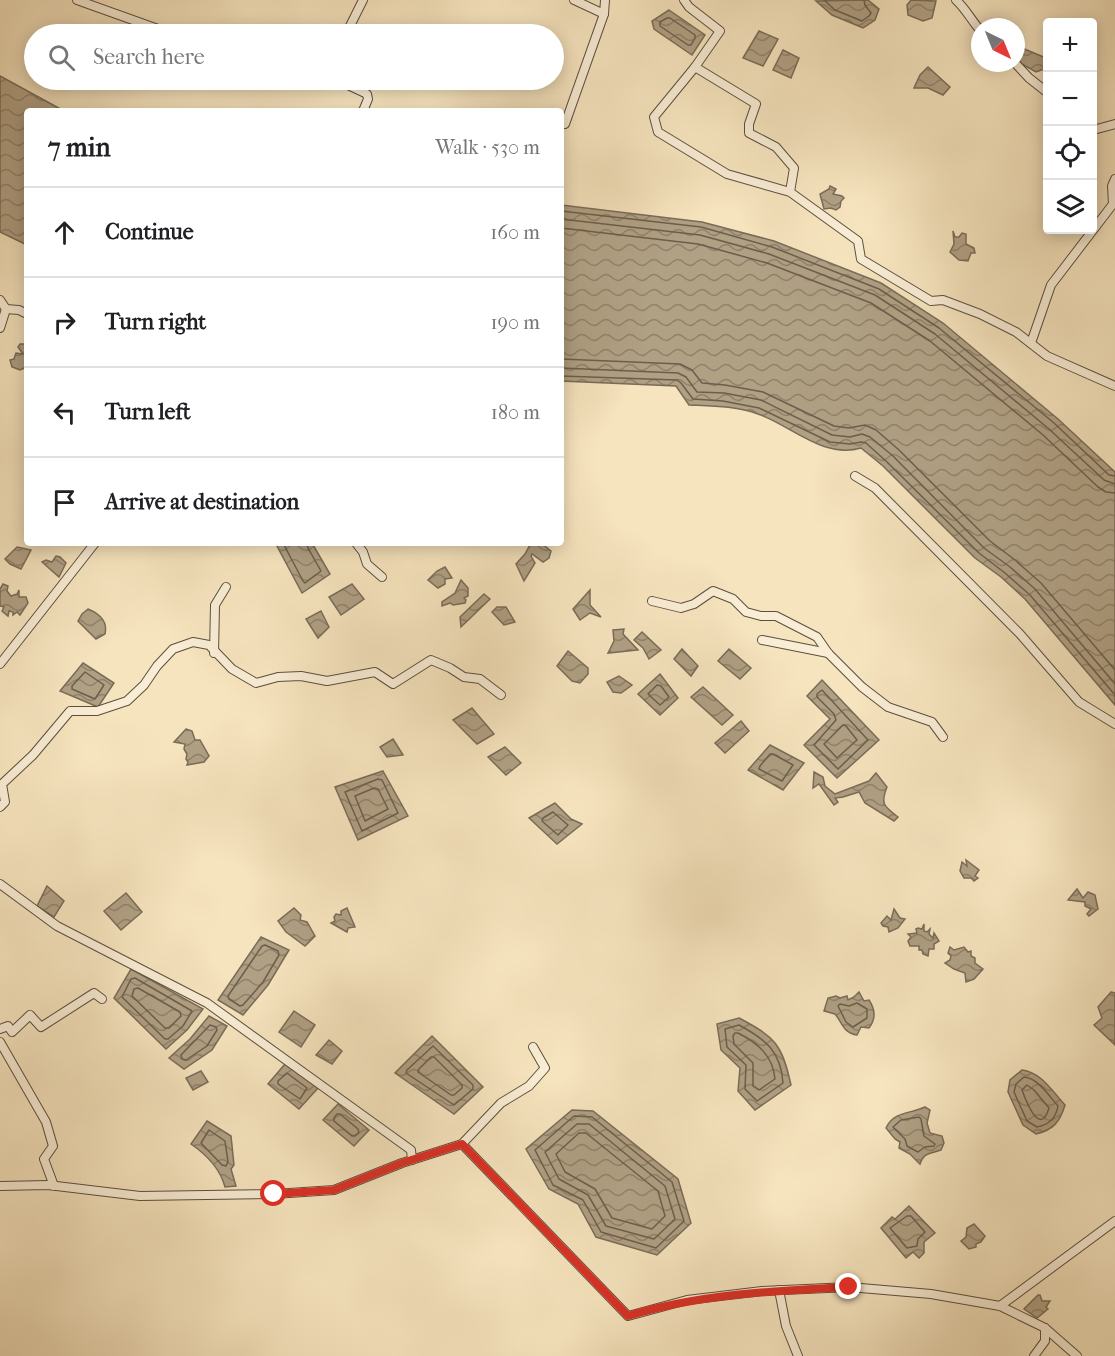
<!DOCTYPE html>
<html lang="en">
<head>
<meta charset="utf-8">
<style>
	:root { --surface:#fff; --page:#f6f6f6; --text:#202124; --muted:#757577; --line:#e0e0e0 }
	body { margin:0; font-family:"IM FELL French Canon",serif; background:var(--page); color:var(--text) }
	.controls { position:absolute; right:18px; top:18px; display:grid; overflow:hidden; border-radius:6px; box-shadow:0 3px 15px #0003 }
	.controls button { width:54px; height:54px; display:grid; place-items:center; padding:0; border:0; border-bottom:2px solid var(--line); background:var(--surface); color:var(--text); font:30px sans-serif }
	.compass { position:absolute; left:971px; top:18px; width:54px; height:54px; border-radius:50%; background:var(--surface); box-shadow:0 3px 15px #0003; rotate:137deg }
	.stop { position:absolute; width:18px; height:18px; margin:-14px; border:4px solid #d93025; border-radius:50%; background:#fff }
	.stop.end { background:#d93025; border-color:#fff; box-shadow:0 2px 6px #0008 }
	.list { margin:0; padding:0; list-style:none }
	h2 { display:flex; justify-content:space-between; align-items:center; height:78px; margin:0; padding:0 24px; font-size:26px }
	h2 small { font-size:20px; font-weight:400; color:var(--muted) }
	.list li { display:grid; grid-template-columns:39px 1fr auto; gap:18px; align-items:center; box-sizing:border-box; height:90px; padding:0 24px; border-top:2px solid var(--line) }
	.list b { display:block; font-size:22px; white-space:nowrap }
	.list em { font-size:20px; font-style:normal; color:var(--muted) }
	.icon { flex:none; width:33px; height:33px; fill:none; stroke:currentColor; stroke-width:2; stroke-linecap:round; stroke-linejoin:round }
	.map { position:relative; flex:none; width:1115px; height:1356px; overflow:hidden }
	.search { position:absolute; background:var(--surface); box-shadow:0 3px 15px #0003; left:24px; top:24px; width:540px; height:66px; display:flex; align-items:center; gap:15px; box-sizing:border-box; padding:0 21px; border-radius:33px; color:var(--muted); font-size:22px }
	.panel { position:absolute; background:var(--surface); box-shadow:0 3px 15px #0003; left:24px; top:108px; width:540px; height:438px; border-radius:6px }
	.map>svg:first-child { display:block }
	.water { fill:url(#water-waves); stroke:#796c57; stroke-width:1.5 }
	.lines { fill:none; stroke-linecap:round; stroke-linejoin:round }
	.shore { stroke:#6c5e4c; stroke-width:1.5 }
	.minor-casing { stroke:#5b4f3e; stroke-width:10 }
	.minor { stroke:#f9edd5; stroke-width:8 }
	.route { stroke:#d93025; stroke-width:8 }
</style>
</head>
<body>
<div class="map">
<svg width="1115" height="1356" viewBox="0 0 1115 1356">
	<defs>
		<pattern id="water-waves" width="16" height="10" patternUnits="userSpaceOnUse" patternTransform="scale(1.5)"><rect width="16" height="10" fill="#b0a084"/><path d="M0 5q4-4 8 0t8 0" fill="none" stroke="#8f826b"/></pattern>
	</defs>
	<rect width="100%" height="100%" fill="#f6e4be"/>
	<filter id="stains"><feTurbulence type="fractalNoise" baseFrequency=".00333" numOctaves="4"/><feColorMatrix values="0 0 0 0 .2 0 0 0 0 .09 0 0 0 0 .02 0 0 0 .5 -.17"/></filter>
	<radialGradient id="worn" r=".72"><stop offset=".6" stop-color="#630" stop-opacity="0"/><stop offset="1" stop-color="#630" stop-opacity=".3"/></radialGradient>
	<!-- water -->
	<g class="water">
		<path d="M868 0 879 9 875 20 863 28 832 15 816 1Z"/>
		<path d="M911 0 936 1 932 18 923 21 908 15 907 5Z"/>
		<path d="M669 10 705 35 692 55 654 29 652 21Z"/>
		<path d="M759 31 778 39 763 66 743 58Z"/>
		<path d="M1022 48 1046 58 1047 68 1036 72 1020 63 1018 56Z"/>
		<path d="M783 50 799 58 791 78 773 70Z"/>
		<path d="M928 67 950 87 943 95 928 88H914L920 75Z"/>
		<path d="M0 76 64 111H27V245L0 232Z"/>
		<path d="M830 186 836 189 833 194 842 196 844 198 841 201 840 207 836 210 831 208 824 209 820 194 829 189Z"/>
		<path d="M561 205 702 222 774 241 881 283 943 323 1058 419 1115 472V705L1025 599 1001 577 975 558 883 466 861 448C823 459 792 426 758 414 737 406 711 406 689 405L676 386 561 381Z"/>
		<path d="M953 231 955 237H959L962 233 966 234V244L974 248 975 253H971L968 261 959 260 950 252 954 244Z"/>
		<path d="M20 344H27V367L20 370 12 367 10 360 14 359 16 353 23 354 18 347Z"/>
		<path d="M283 543H312L330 574 302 593 277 546Z"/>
		<path d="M531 543H541L551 551 549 558 543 562 532 554 531 556 535 563 524 581 516 564 525 554Z"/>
		<path d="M17 547 31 550 21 569 10 564 5 559Z"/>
		<path d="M56 556 60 557 66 563 59 577 42 562 46 560 52 562Z"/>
		<path d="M445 567 452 578 445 579V584L438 588 428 580 437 571Z"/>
		<path d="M461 580 468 588V596L464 598 466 600 465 603 453 605 450 603 442 606V602L455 593Z"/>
		<path d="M3 584 8 586 7 591 11 596 17 594 19 590V597H26L28 603 20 615 17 612 13 615V612L9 611 8 616 2 611 4 607 0 606V589Z"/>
		<path d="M352 584 364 599 341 615 329 597Z"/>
		<path d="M590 590V605L601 617 590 613 580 620 573 609Z"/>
		<path d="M484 594 490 599 461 627 460 617Z"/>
		<path d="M497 607H506L515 622 504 625 492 612Z"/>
		<path d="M88 609C100 614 108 621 105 634L96 639 78 621 82 614Z"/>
		<path d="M321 611 329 627 318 638 306 619Z"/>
		<path d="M624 629 623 634 638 650 608 653 614 641 613 630Z"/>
		<path d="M642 632 661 650 649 659 643 648 634 640Z"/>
		<path d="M682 649 698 666 691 676 674 659Z"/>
		<path d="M729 649 751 668 740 679 718 661Z"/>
		<path d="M568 651 588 668V674L580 683 572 681 557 666Z"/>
		<path d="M83 663 114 683 98 707 60 691Z"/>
		<path d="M660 674 678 698 660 715 638 694Z"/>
		<path d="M619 676 632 685 621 693 613 692 607 682Z"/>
		<path d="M822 680 879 740 837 778 804 745 830 719 807 696Z"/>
		<path d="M703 687 733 715 722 725 691 697Z"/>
		<path d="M472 708 494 734 477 744 453 720Z"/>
		<path d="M741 721 749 731 725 753 715 743Z"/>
		<path d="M186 729 192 731 195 740H200L209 756 204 762 187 765 188 762 186 759 187 754 184 749 185 744 174 742Z"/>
		<path d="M393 739 403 755 387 757 380 747Z"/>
		<path d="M770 745 804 763 783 790 748 770Z"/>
		<path d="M505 747 521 763 506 775 488 757Z"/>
		<path d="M383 771 408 816 358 840 335 787Z"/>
		<path d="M814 772 823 777 825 786 835 794 869 781 876 773 887 787C880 804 884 806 898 817L894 821 865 803 859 792 843 797 835 798 838 802 834 805 819 784 813 788Z"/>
		<path d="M555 803 571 819 582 824 557 844 529 818Z"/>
		<path d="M966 860 979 870 975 876 978 878 974 881 971 878H964L960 871 962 862 967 866Z"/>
		<path d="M47 886 64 901 54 917 37 906Z"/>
		<path d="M1077 889 1083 898 1088 892 1095 895 1098 909 1089 916 1087 914 1091 909 1085 906V902L1068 900Z"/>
		<path d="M126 893 142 912 121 930 104 911Z"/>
		<path d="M294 908 301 915 300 920 307 922 315 936 305 946 286 932 278 921Z"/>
		<path d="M347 908 355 927 348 928 347 932 331 923 335 921 334 917 336 914 341 915V911Z"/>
		<path d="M894 909 900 918 905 919 898 928 889 932 888 927 883 926 881 923 887 916 891 920Z"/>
		<path d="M924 924V931L927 932 930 929 929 934 933 938 934 933 939 941 934 944V949H929L928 956 923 954 922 950H919V946H910L908 941 911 937 908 934 917 933 916 929 918 928 922 929Z"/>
		<path d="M261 937 289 950 268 985 243 1015 218 1000Z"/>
		<path d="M950 947 954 950 964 947 968 952 971 951V956L975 958V963L983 969 974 979 966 982 965 973 954 969 945 963 950 960 951 956 948 953Z"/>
		<path d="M131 969 203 1009 187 1030 166 1049 114 998Z"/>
		<path d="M859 992 864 1001 869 1000C875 1009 876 1019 869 1028L861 1027 857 1035C843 1033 842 1022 835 1014L824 1011 828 998 836 996 840 998 847 996 848 1000 854 997Z"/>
		<path d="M1111 992 1115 993V1045L1094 1025 1102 1018 1098 1007Z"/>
		<path d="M294 1011 315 1025 301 1047 279 1032Z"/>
		<path d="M209 1016 227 1026 212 1050 184 1069 169 1058 190 1039Z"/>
		<path d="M739 1018C775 1037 782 1044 791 1085L755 1110 738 1091 740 1068 721 1050 717 1024Z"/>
		<path d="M432 1036 483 1087 454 1114 395 1073Z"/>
		<path d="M329 1040 342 1051 332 1064 316 1055Z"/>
		<path d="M285 1064 318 1088 299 1109 268 1084Z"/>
		<path d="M1022 1070C1041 1072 1053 1092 1065 1105 1060 1122 1053 1130 1036 1134L1023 1125 1008 1092 1010 1080Z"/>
		<path d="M201 1071 208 1082 193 1090 186 1078Z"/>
		<path d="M338 1104 369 1130 354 1146 323 1120Z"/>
		<path d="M925 1107 930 1110 927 1123 930 1133 942 1136 944 1143 941 1150C930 1154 924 1152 920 1164L910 1154 899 1148 900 1142 895 1139 886 1128C894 1111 910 1114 925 1107Z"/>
		<path d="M572 1110 593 1111 678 1179 691 1223 657 1255 596 1237 578 1204 549 1189 526 1149Z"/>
		<path d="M207 1121 231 1136 234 1165 231 1169 236 1186 225 1187C220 1168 207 1155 191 1144Z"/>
		<path d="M909 1206 935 1233 924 1242V1253L919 1258 913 1252 906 1258 881 1228 892 1217 895 1219Z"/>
		<path d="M974 1224 985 1236 981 1242 976 1244V1247L969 1249 961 1241 966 1237 967 1228Z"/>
		<path d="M1038 1295H1040L1042 1301H1050L1046 1307 1048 1309 1037 1318 1024 1309Z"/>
	</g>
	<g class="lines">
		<!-- shore -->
		<g class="shore">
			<path d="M824 0 835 10 862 21 869 16 871 13 865 5 864 0"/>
			<path d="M667 18H670L695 35V38L691 45H688L660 26V22Z"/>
			<path d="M561 211 701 227 772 247 879 289 939 328 1054 423 1109 475 1115 476"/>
			<path d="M561 219 700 235 769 254 875 295 935 334 1049 429 1104 480 1115 484"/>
			<path d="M561 228 698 244 767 263 871 303 930 341 1043 435 1098 487 1106 492 1115 493"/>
			<path d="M561 359 680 364 692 370 702 383 725 385 763 392 834 426 849 428 865 425 876 430 899 450 990 541 1015 560 1041 583 1115 670"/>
			<path d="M561 368 678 373 686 377 697 392 724 393 761 400 832 435 850 437 862 434 870 437 893 456 984 548 1010 567 1035 589 1115 684"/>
			<path d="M561 376 677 380 681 383 693 399 723 401 759 408 830 442 850 444 861 442 866 443 887 462 979 553 1005 573 1030 595 1115 695"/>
			<path d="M283 543 303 581 305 583 321 571 308 548 307 543"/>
			<path d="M85 672 104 685 95 699 72 689V686Z"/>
			<path d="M657 685 661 686 669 697 660 705 648 694Z"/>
			<path d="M822 690 868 740 838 769 814 745 836 720 834 714 817 697V694Z"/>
			<path d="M843 725 846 726 857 740 837 758 824 744Z"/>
			<path d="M770 754H773L793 765 782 781 759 769 760 766Z"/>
			<path d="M378 779 382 780 398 813 362 831 345 792Z"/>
			<path d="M374 788 378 789 388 809 365 821 355 796Z"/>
			<path d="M553 812 568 825 558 835 542 821 543 818Z"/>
			<path d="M265 945 278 951 279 955 263 982 243 1005 240 1006 229 999 228 996 262 946Z"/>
			<path d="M135 978 192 1011 183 1026 168 1039H165L122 997 131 979Z"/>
			<path d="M138 988 180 1012 181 1016 169 1028H165L132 996 134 989Z"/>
			<path d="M857 1003 867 1009V1018L853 1027 846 1022 838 1006 840 1004 849 1006Z"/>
			<path d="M210 1025 216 1027 217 1030 207 1046 186 1060 182 1059 181 1055Z"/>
			<path d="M739 1025C765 1039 781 1051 783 1083L757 1101 745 1089 746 1065 727 1047 725 1029Z"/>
			<path d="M735 1033H738C758 1043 773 1056 775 1079L759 1090 753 1086V1063L734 1044 733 1036Z"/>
			<path d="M433 1046 473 1085V1089L454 1105 406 1073 407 1070Z"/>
			<path d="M431 1057H434L462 1085V1088L454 1095H451L418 1072 419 1069Z"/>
			<path d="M287 1073 307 1088 300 1099 278 1084V1081Z"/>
			<path d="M1024 1077C1038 1078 1049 1096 1058 1106 1056 1118 1048 1125 1037 1127L1027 1121 1014 1092 1016 1084Z"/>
			<path d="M1027 1085 1034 1090 1049 1108C1040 1138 1026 1101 1022 1090Z"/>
			<path d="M337 1114H340L358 1129 359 1132 355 1136H352L334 1121V1118Z"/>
			<path d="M574 1116 592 1117 672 1182 684 1221 656 1248 601 1232 583 1200 553 1185 535 1150Z"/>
			<path d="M919 1117 921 1119 924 1136 935 1144 934 1146 925 1147 918 1152 907 1146 905 1139 893 1127 901 1120Z"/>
			<path d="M577 1124H589L665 1186 675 1219 654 1239 606 1226 588 1195 559 1179 545 1152Z"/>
			<path d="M209 1130 225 1141 228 1162 226 1166 222 1165 201 1143Z"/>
			<path d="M579 1133H586L658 1191 665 1216 652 1229 612 1218 595 1189 565 1172 556 1154Z"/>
			<path d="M907 1216H911L925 1232 918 1239 917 1246 907 1248 890 1228Z"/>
		</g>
		<defs>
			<g id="minor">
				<path d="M77 0 172 34"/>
				<path d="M574 0 604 14 605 0"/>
				<path d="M684 0 689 7 720 31 695 67"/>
				<path d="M956 0C966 9 971 20 980 30"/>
				<path d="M346 34 363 0"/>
				<path d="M1015 63 1029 78 1048 93"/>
				<path d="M337 80 367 94 368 99 363 111"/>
				<path d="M565 124 604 14"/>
				<path d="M1092 126 1097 129 1115 124"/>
				<path d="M790 192 794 168 776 147 749 133V124L756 104 695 67 654 117 658 132 727 174 790 192 858 241 861 259 931 301 943 300 980 314 1016 332 1047 356 1115 386"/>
				<path d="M0 300 6 309 19 310 27 314"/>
				<path d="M0 328 6 309"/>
				<path d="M1031 343 1051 285 1113 204 1112 186 1115 179"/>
				<path d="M855 476 875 488 1020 634 1079 702 1115 724"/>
				<path d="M356 543 363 552 367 564 382 577"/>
				<path d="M652 601 681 608 694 604 713 591 733 599 746 612 761 616H776L817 637 828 653 862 687 888 707 932 722 943 737"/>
				<path d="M762 640 828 653"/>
				<path d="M214 653 215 605 226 587"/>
				<path d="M0 664 95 543"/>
				<path d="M0 807 5 802 2 784 33 755 70 711H97L127 701 144 685 157 666 173 649 193 642 209 645 232 669 256 683 278 677 301 676 327 681 375 672 393 684 431 660 450 668 464 677 480 679 501 695"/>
				<path d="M0 884 57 926 207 1003 411 1150 412 1160"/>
				<path d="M0 1029 8 1026 12 1032 30 1015 41 1027 94 993 102 999"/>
				<path d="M0 1042 46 1122 53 1146 44 1159 54 1186"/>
				<path d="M462 1144 501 1103 529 1086 545 1068 533 1047"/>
				<path d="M0 1186 48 1185 140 1196 274 1194 334 1190 402 1163 462 1144 628 1316 687 1300 762 1291 849 1287 931 1294 1000 1306 1045 1328 1077 1356"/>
				<path d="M779 1290 786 1326 798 1356"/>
				<path d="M1000 1306 1115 1221"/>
				<path d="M1034 1356 1045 1341V1328"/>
			</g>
		</defs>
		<!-- minor casing -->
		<use href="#minor" class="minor-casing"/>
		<!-- minor -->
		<use href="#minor" class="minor"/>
	</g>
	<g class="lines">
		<!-- route -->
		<path class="route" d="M274 1194 334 1190 402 1163 462 1144 628 1316C700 1294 774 1291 849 1287"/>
	</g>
	<rect width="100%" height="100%" filter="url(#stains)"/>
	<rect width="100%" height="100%" fill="url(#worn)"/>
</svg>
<div class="controls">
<button>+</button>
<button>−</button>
<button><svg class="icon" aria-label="locate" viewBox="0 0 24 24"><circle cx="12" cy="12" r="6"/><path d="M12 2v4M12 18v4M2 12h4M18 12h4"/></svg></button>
<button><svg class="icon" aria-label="layers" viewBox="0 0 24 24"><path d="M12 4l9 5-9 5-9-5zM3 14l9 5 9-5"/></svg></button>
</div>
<svg class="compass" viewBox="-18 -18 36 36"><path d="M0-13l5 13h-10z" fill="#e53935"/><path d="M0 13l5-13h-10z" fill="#757577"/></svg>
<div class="stop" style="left:274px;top:1194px"></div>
<div class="stop end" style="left:849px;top:1287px"></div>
<div class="search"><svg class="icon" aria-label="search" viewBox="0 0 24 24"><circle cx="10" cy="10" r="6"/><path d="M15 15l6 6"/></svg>Search here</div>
<section class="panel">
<h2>7 min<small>Walk · 530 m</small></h2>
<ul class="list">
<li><svg class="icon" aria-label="ahead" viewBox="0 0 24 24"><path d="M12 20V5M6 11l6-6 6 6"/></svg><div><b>Continue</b></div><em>160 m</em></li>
<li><svg class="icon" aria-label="right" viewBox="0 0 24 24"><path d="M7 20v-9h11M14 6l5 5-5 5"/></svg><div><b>Turn right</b></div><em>190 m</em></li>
<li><svg class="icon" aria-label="left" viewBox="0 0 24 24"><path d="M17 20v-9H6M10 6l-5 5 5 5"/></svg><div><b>Turn left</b></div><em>180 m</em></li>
<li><svg class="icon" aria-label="arrive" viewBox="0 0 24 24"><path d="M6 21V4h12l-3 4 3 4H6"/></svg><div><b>Arrive at destination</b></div></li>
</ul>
</section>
</div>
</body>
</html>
